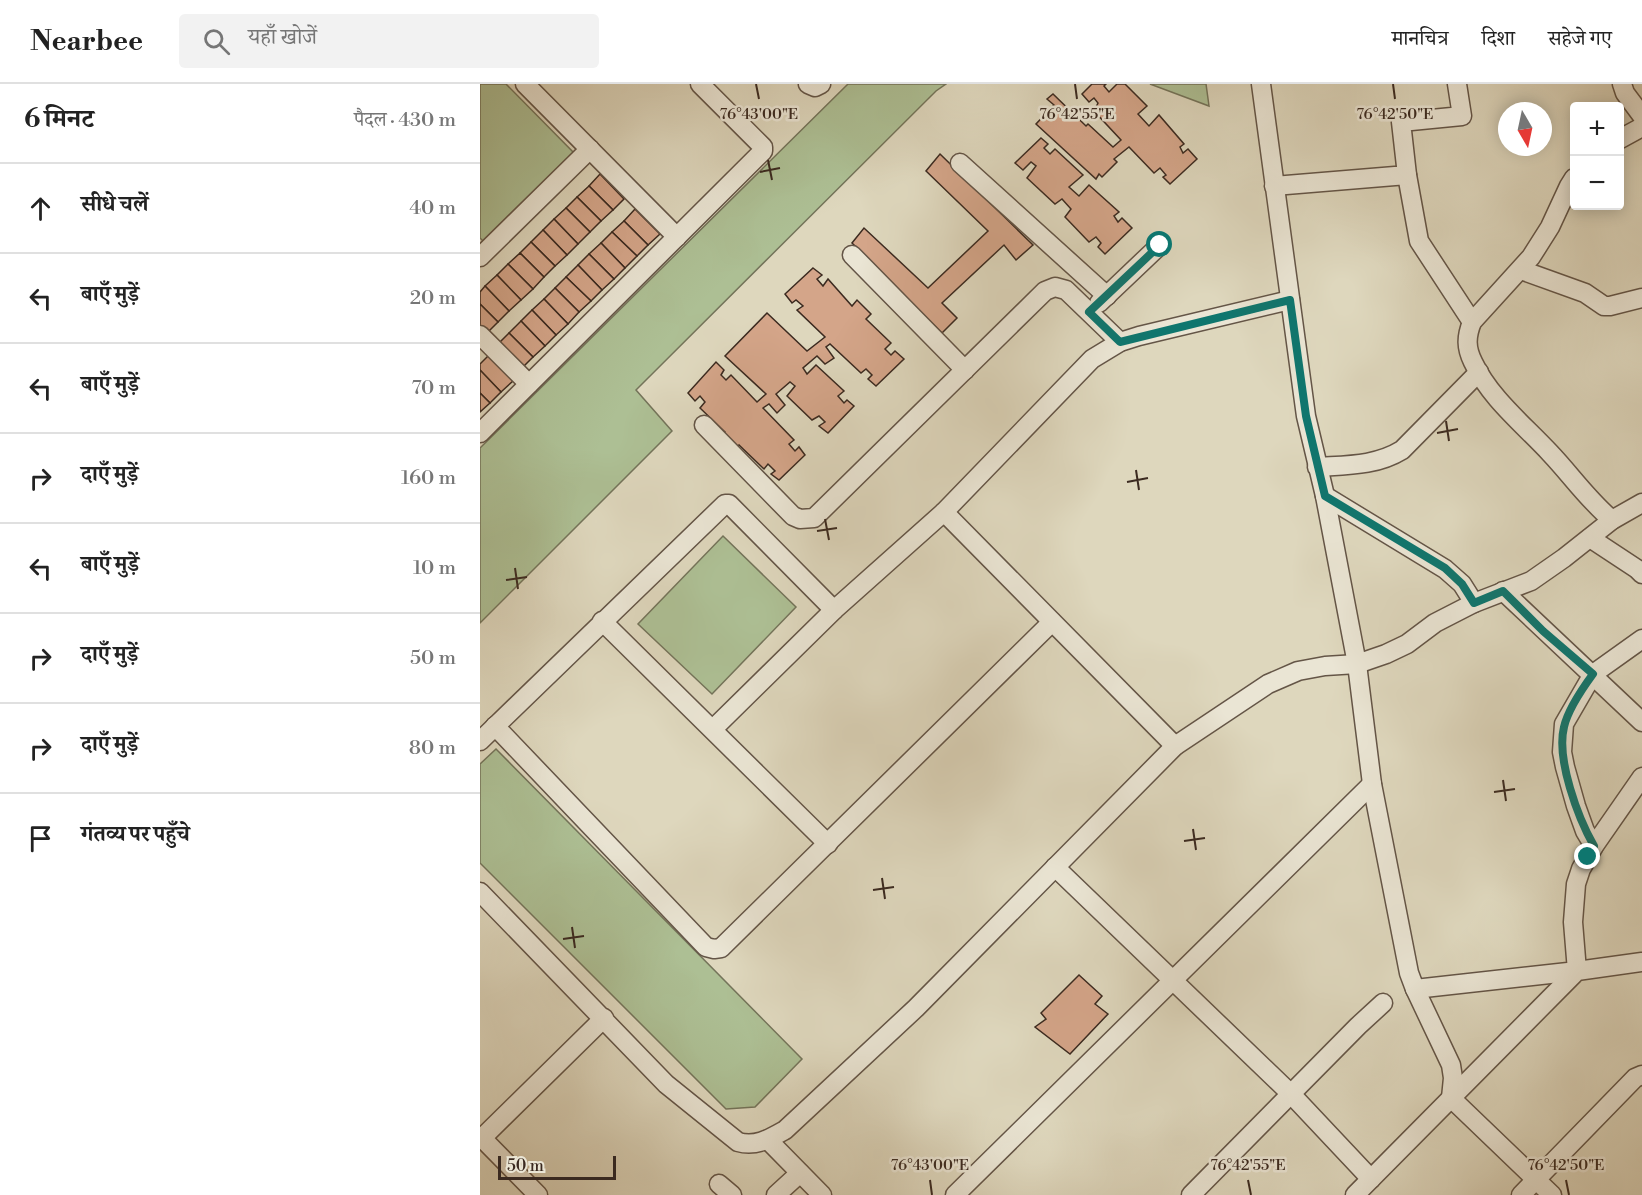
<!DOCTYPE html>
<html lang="hi">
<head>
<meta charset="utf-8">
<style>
	:root { --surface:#fff; --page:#f2f2f2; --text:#222; --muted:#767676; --line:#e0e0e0 }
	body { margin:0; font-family:"Libre Bodoni","Noto Serif Devanagari",serif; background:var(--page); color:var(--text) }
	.controls { position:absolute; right:18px; top:18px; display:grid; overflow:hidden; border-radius:6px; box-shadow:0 3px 15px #0003 }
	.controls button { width:54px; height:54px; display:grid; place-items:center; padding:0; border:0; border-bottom:2px solid var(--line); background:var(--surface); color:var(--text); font:30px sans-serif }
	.compass { position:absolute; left:1018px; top:18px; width:54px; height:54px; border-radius:50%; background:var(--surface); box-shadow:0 3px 15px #0003; rotate:171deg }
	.scale { position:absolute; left:18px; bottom:15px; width:118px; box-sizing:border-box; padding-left:6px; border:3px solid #3b2a20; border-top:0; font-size:16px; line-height:21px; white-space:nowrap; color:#3b2a20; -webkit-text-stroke:4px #eae5d4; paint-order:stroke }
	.stop { position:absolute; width:18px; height:18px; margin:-14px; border:4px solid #0f766e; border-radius:50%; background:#fff }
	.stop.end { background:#0f766e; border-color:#fff; box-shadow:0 2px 6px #0008 }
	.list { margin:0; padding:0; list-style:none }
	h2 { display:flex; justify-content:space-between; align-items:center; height:78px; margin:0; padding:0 24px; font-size:26px }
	h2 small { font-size:20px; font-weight:400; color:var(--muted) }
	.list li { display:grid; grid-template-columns:39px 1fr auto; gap:18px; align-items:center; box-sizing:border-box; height:90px; padding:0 24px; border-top:2px solid var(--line) }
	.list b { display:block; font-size:22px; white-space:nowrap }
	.list em { font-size:20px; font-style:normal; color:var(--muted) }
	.icon { flex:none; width:33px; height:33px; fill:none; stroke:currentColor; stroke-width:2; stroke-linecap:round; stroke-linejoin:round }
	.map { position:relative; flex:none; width:1162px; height:1111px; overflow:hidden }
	header { display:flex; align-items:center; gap:36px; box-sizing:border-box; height:84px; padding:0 30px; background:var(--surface); border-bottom:2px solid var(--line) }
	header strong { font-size:28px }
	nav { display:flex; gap:33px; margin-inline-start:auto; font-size:21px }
	.search { width:420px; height:54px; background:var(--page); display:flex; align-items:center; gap:15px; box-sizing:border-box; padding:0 21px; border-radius:6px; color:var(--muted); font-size:22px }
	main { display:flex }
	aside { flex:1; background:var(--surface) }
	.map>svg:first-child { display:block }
	.green { fill:#adbf94; stroke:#74745a; stroke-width:1.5 }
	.building { fill:#d4a589; stroke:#3b2a20; stroke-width:1.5 }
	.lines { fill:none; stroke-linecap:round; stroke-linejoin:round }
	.minor-casing { stroke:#645547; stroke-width:21 }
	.minor { stroke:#eae5d4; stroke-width:18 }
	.route { stroke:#0f766e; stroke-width:8 }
	.ticks { fill:none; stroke:#3b2a20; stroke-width:2 }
	.ticks-label { font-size:15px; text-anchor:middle; fill:#3b2a20; stroke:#eae5d4; stroke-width:5; stroke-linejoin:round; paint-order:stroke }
</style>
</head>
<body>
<header>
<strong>Nearbee</strong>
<div class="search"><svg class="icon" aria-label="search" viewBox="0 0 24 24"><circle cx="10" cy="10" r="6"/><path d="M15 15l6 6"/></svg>यहाँ खोजें</div>
<nav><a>मानचित्र</a><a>दिशा</a><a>सहेजे गए</a></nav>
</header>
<main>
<aside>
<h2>6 मिनट<small>पैदल · 430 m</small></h2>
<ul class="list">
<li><svg class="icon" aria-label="ahead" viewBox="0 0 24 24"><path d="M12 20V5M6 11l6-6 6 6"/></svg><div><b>सीधे चलें</b></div><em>40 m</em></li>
<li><svg class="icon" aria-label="left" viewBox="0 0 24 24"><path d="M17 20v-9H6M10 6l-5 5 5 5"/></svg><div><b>बाएँ मुड़ें</b></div><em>20 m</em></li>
<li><svg class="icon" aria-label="left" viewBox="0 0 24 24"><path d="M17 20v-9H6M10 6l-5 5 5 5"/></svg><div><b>बाएँ मुड़ें</b></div><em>70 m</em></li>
<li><svg class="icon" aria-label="right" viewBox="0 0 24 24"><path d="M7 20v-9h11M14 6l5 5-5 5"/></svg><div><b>दाएँ मुड़ें</b></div><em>160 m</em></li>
<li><svg class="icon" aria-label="left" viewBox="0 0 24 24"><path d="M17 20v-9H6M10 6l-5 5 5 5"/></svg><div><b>बाएँ मुड़ें</b></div><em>10 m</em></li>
<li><svg class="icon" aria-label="right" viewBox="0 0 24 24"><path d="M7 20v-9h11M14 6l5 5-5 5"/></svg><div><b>दाएँ मुड़ें</b></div><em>50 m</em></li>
<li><svg class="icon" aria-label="right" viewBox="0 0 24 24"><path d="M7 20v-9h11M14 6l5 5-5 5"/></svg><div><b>दाएँ मुड़ें</b></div><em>80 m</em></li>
<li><svg class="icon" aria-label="arrive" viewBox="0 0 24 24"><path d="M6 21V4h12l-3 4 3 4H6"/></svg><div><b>गंतव्य पर पहुँचे</b></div></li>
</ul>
</aside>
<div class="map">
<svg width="1162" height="1111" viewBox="0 0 1162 1111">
	<rect width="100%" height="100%" fill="#ded7bd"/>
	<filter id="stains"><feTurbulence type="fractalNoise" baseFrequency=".00333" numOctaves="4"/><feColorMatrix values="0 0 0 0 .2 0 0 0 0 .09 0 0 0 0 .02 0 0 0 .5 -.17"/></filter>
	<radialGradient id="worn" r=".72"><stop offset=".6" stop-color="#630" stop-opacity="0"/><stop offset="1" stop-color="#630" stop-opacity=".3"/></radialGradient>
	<!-- green -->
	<g class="green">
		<path d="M0 0H26L95 70 4 158 0 154Z"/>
		<path d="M368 0H466L456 7 156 306 192 347 0 539V364Z"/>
		<path d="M670 0H726L729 22Z"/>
		<path d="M243 452 316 523 232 610 158 540Z"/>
		<path d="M16 665 322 975 275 1023 246 1025 0 779V680Z"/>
	</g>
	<!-- building -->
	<g class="building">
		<path d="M612 0H626L624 2 629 8 637 0H645L667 22 658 30 669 42 679 31 704 60 700 63 703 69 708 65 717 75 690 100 683 93 686 91 680 84 674 89 649 63 634 75 637 78 622 93 619 90 616 95 556 40 574 21 567 15 573 10 606 42 608 40 633 63 641 56 614 27 618 19 614 14 609 18 602 10Z"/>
		<path d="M561 54 568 60 564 64 570 70 575 65 603 91 589 103 599 112 609 101 639 128 634 132 638 138 642 134 652 144 625 170 618 163 621 159 616 153 609 158 585 133 591 125 582 115 575 120 547 94 556 82 551 78 543 86 535 79Z"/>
		<path d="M460 70 553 161 536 176 524 161 462 219 477 234 462 249 372 159 384 144 448 204 508 147 446 87Z"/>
		<path d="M120 90 144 115 133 126 109 102Z"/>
		<path d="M109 102 133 126 121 137 97 113Z"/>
		<path d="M97 113 121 137 110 148 86 124Z"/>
		<path d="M86 124 110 148 98 160 74 135Z"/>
		<path d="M155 125 180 150 168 161 144 137Z"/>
		<path d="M74 135 98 160 87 171 63 146Z"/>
		<path d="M144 137 168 161 157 172 132 148Z"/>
		<path d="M63 146 87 171 75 182 51 158Z"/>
		<path d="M132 148 157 172 145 184 121 159Z"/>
		<path d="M51 158 75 182 64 193 40 169Z"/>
		<path d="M121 159 145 184 134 195 109 170Z"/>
		<path d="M40 169 64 193 53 205 28 180Z"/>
		<path d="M109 170 134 195 122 206 98 181Z"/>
		<path d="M28 180 53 205 41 216 17 191Z"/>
		<path d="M98 181 122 206 111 217 86 193Z"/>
		<path d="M333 184 342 191 337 195 343 202 348 195 372 222 377 216 391 230 386 235 411 259 405 265 411 271 415 267 424 275 396 302 388 295 392 291 386 285 381 289 350 260 346 263 354 274 345 280 337 272 323 284 327 290 336 281 364 307 358 312 364 319 367 316 374 322 348 349 339 342 345 338 339 332 332 336 307 312 315 302 310 298 296 310 305 321 297 329 289 320 283 324 314 356 309 360 315 367 319 363 325 371 299 396 291 390 295 387 288 380 284 385 259 361 254 365 241 353 245 348 220 324 225 318 220 312 215 317 208 309 236 278 244 286 241 291 246 296 251 291 277 318 286 310 245 272 287 229 327 267 345 253 317 226 323 222 316 216 312 219 305 210Z"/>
		<path d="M17 191 41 216 29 227 5 202Z"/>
		<path d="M86 193 111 217 99 228 75 204Z"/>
		<path d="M5 202 29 227 18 238 0 220V208Z"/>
		<path d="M75 204 99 228 88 240 64 215Z"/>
		<path d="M64 215 88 240 76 251 52 226Z"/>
		<path d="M0 220 18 238 7 249 0 242Z"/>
		<path d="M52 226 76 251 65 262 41 237Z"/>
		<path d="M41 237 65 262 53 273 29 249Z"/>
		<path d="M29 249 53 273 42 284 18 260Z"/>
		<path d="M8 272 33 297 21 308 0 286V280Z"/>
		<path d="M0 286 21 308 10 319 0 309Z"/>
		<path d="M0 309 10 319 0 328Z"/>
		<path d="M599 891 622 912 615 920 628 930 590 970 555 943 566 935 561 929Z"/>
	</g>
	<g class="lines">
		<defs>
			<g id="minor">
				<path d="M45 0 197 153"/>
				<path d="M328 0 335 3 341 0"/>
				<path d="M781 0 826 332 845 412 877 580 892 700 929 889 935 905 1097 887 1093 838 1096 800 1101 785 1114 762 1162 693"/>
				<path d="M1142 0 1145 9 1162 32"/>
				<path d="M1140 55 1162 43"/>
				<path d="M480 79 627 212"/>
				<path d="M927 91 939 157 992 238"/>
				<path d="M1094 94 1089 102 1070 143 1051 173 992 238C986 253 986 264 993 278 1010 314 1043 340 1070 369 1091 391 1108 416 1132 436"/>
				<path d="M794 102 927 91 921 38 982 32 977 0"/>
				<path d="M372 171 485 286"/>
				<path d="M0 173 110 65"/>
				<path d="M1041 186 1105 209 1124 222H1130L1162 214"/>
				<path d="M619 219 680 161"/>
				<path d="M0 251 49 300"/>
				<path d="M224 341 313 432 320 435 334 434 565 207 575 203 586 206 640 258"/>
				<path d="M0 349 283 67V63L220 0"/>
				<path d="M837 383C867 381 896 382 922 366L999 288"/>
				<path d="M845 412 965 485 982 500 994 519"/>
				<path d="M464 428 695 662"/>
				<path d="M1110 454 1157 485 1162 490"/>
				<path d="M1023 507 1162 638"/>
				<path d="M122 537 348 760"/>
				<path d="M15 642 226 863 234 865 241 864 572 538"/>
				<path d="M233 645 354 526 464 428 612 275 640 258 659 252 810 216"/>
				<path d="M0 657 245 420H249L354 526"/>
				<path d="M1114 762 1105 747 1096 722 1085 683 1082 668 1084 640 1113 590 1162 555"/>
				<path d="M575 783 811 1010 891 1095"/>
				<path d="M0 808 186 1000 258 1058C276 1063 289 1055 305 1046L436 924 695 662 788 600 818 587 845 582 877 580 906 570 927 560 955 539 994 519 1051 497 1084 474 1132 436 1162 419"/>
				<path d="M935 905 971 981 973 994 971 1014 1072 1111"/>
				<path d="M0 1052 58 1111"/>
				<path d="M0 1056 124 934"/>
				<path d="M288 1056 342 1111"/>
				<path d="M239 1100 252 1111"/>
				<path d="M296 1111 320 1089"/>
				<path d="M475 1111 892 700"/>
				<path d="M711 1111 878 942 903 919"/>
				<path d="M875 1111 1097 887 1162 878"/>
				<path d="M1041 1111 1155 994 1162 991"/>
			</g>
		</defs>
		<!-- minor casing -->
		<use href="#minor" class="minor-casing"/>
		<!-- minor -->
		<use href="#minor" class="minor"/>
	</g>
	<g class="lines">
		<!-- route -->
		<path class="route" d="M680 161 609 228 640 258 810 216 826 332 845 412 965 484 982 500 994 519 1023 507 1063 547 1113 590C1102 605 1088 625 1084 643 1076 675 1098 734 1114 762L1108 773"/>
	</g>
	<!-- ticks -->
	<path class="ticks" d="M276 0 279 15M595 0 597 15M913 0 915 15M288 76 292 96M280 88 300 84M966 337 969 357M957 349 978 345M656 386 659 406M647 398 668 394M345 435 349 456M337 447 357 444M35 484 38 505M26 496 47 493M1023 696 1026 717M1014 708 1035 705M713 745 716 766M704 757 725 754M402 794 405 815M393 806 414 803M92 843 95 864M83 855 104 852M450 1096 452 1111M768 1096 771 1111M1086 1096 1089 1111"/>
	<g class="ticks-label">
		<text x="279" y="35">76°43'00"E</text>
		<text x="597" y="35">76°42'55"E</text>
		<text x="915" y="35">76°42'50"E</text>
		<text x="450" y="1086">76°43'00"E</text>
		<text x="768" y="1086">76°42'55"E</text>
		<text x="1086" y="1086">76°42'50"E</text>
	</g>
	<rect width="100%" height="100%" filter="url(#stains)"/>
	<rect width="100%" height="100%" fill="url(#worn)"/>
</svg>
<div class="controls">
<button>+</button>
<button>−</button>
</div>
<svg class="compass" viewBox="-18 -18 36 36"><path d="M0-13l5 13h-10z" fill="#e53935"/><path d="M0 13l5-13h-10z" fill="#767676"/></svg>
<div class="scale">50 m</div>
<div class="stop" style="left:680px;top:161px"></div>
<div class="stop end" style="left:1108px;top:773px"></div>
</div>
</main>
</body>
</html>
